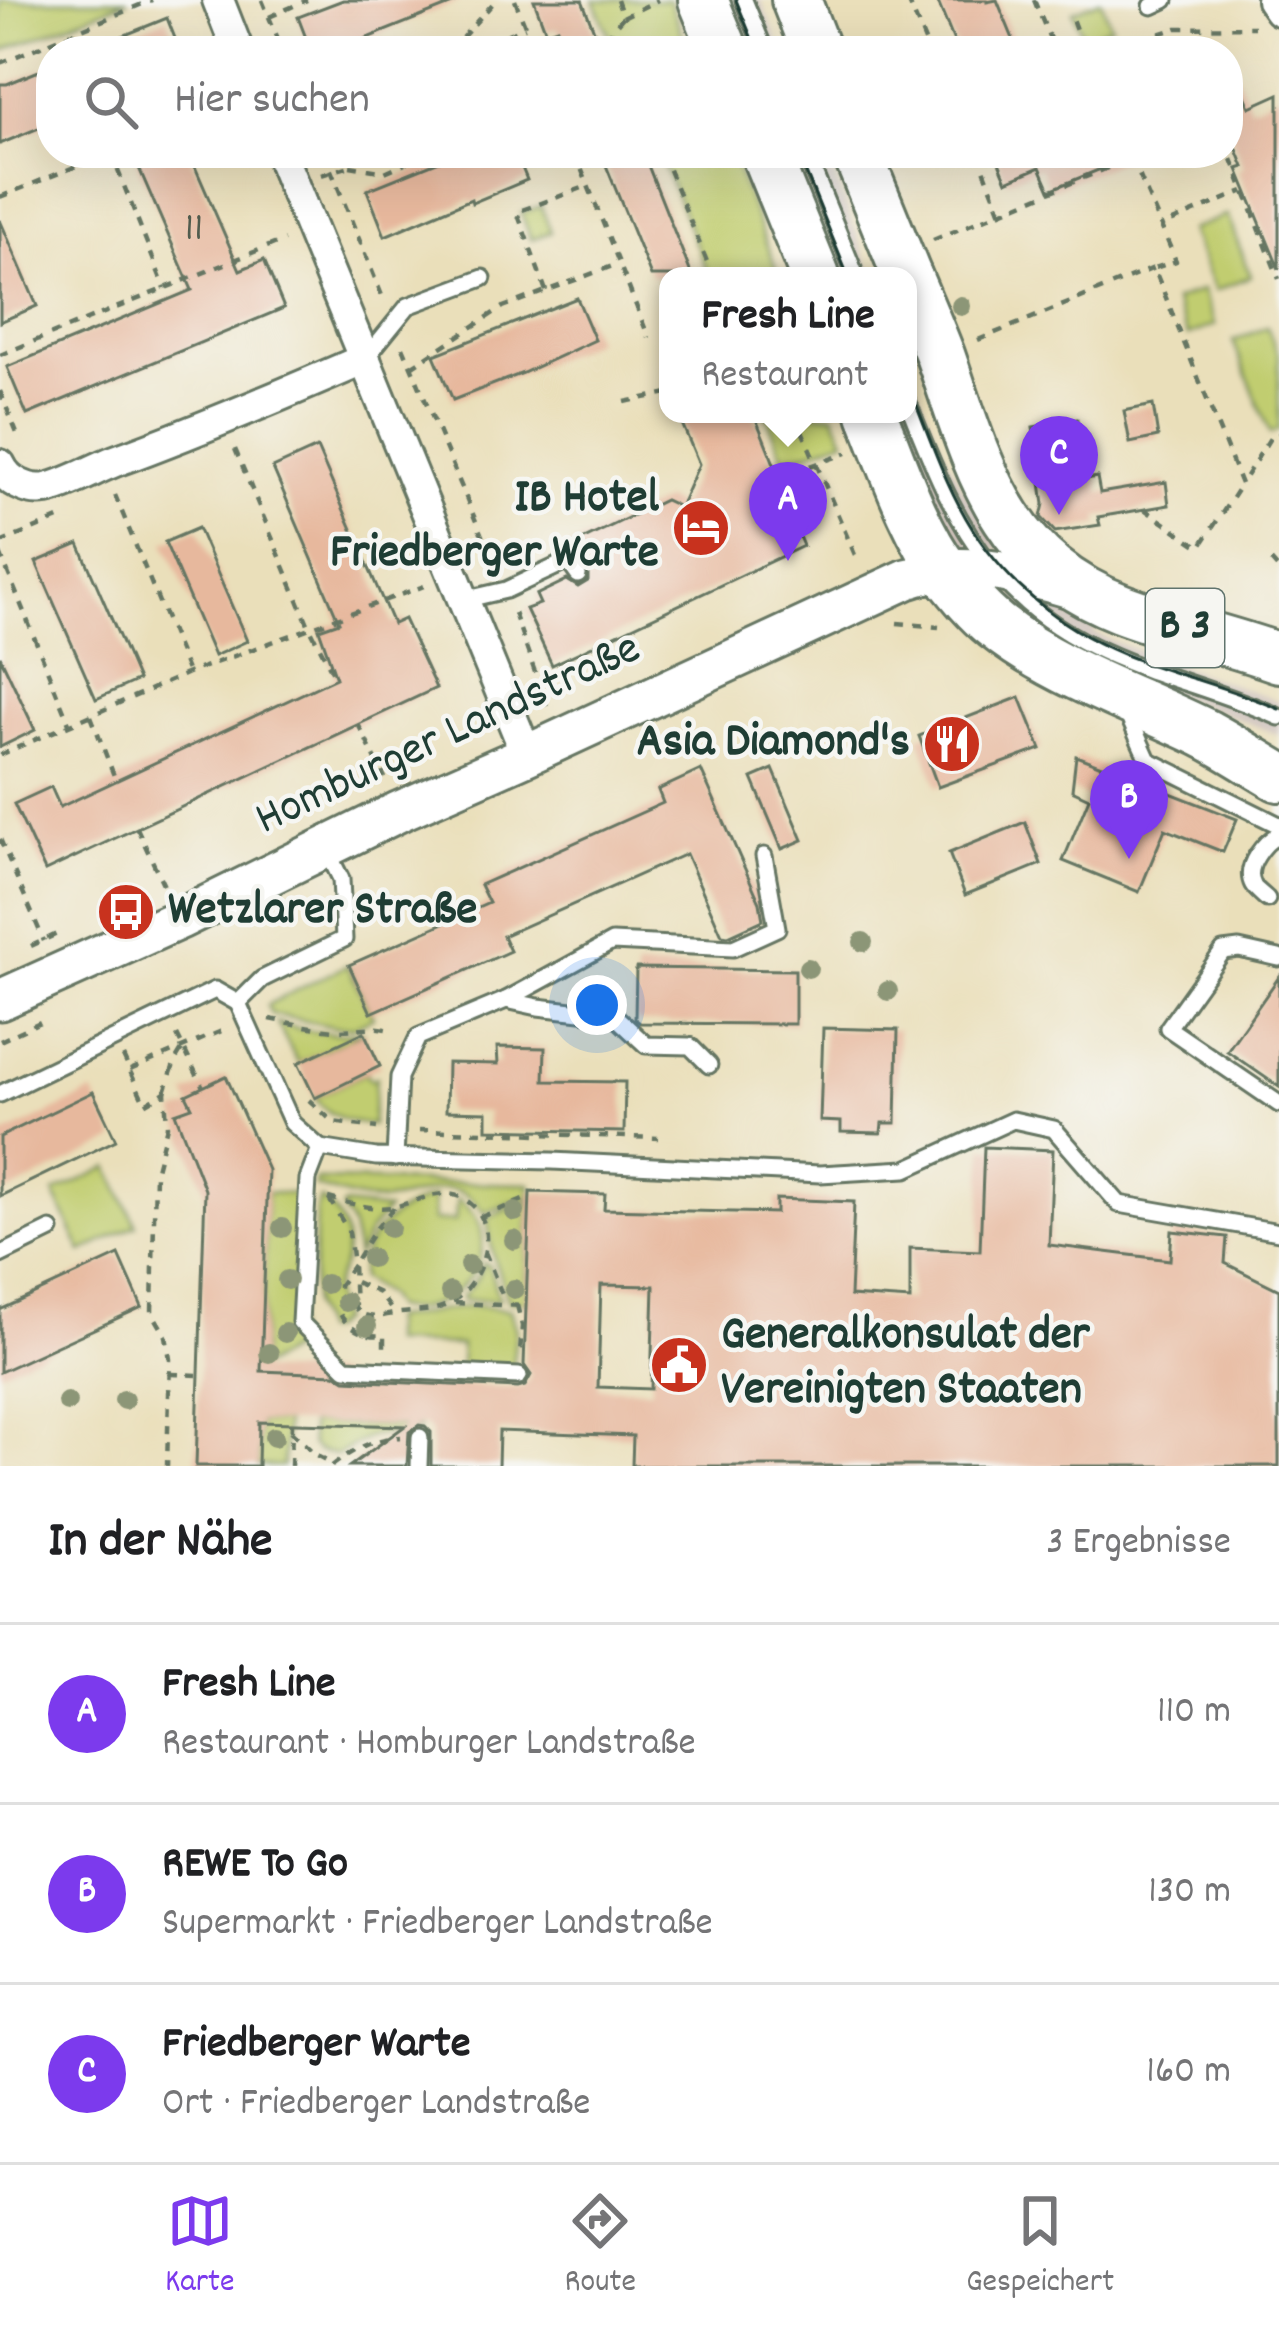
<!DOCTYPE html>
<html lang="de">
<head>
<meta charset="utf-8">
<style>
	:root { --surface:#fff; --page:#f2f2f2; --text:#202124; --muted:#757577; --line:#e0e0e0; --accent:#7c3aed }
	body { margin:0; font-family:Dekko,sans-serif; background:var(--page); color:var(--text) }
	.you { position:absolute; left:597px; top:1005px; width:42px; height:42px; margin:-30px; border:9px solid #fff; border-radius:50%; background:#1a73e8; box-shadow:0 0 0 18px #1a73e833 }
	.badge { display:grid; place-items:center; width:78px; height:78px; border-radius:50%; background:var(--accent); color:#fff; font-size:39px; font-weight:700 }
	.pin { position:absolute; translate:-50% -99px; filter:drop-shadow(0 3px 6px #0008) }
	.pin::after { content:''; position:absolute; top:63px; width:42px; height:36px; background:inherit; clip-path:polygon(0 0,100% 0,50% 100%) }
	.popup { position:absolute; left:659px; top:267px; width:258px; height:156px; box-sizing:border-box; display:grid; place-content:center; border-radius:24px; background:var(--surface); filter:drop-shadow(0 3px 9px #0005); font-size:39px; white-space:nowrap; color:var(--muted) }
	.popup b { font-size:45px; color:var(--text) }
	.popup::after { content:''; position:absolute; left:50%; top:100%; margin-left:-24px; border:24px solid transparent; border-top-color:var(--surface) }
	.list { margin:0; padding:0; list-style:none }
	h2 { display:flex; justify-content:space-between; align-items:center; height:156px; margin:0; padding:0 48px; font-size:51px }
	h2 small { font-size:39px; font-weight:400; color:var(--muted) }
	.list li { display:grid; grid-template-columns:78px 1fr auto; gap:36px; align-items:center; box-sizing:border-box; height:180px; padding:0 48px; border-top:3px solid var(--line) }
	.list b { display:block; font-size:45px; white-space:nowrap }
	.list p { margin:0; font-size:39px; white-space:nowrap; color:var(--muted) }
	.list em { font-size:39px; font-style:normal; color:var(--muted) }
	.icon { flex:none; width:66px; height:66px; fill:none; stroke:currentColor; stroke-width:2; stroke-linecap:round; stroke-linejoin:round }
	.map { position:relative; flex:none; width:1279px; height:1466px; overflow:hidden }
	.search { position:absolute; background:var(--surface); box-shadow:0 12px 48px #0002; left:36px; right:36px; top:36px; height:132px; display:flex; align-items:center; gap:30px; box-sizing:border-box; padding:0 42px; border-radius:48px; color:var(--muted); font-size:45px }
	.sheet { height:696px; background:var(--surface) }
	nav { display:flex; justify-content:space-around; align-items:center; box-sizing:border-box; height:168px; border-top:3px solid var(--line); background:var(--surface); font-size:33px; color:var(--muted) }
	nav a { display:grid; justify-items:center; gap:6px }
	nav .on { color:var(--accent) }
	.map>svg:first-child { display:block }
	.industrial { fill:#cec1ba }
	.green { fill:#c1cd6f; stroke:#708552; stroke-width:3 }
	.building { fill:#e7b89d; fill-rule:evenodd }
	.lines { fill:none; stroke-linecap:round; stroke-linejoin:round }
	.service-casing { stroke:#667663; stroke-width:21 }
	.minor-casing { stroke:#667663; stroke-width:36 }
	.tertiary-casing { stroke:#667663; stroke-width:45 }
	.primary-casing { stroke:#667663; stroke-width:54 }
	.path { stroke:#667663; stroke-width:4.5; stroke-dasharray:9 9; stroke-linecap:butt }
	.service { stroke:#fff; stroke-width:15 }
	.minor { stroke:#fff; stroke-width:30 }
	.tertiary { stroke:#fff; stroke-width:39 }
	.primary { stroke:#fff; stroke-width:48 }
	.tram { stroke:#1f3d34; stroke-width:3 }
	.tree { fill:#8c9677 }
	.labels { text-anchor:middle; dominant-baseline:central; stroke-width:9; stroke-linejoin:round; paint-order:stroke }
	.number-label { font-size:42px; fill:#515c4e }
	.shield { fill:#f6f6f2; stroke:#60746d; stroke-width:3 }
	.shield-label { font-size:45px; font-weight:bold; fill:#1f3d34 }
	.poi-label { font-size:48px; font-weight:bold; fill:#1f3d34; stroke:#f6f6f2; text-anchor:end }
	.street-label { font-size:48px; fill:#1f3d34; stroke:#f6f6f2 }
</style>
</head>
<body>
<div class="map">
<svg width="1279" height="1466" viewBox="0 0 1279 1466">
	<rect width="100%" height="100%" fill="#f6f6f2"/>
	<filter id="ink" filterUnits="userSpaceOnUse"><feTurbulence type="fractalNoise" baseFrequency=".00833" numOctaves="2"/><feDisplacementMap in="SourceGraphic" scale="24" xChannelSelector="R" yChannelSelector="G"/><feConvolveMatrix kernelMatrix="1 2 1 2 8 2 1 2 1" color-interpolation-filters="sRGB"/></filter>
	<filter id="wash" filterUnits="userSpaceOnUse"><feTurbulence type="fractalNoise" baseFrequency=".004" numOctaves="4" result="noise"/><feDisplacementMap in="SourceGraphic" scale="48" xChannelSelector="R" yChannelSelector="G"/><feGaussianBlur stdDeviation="2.7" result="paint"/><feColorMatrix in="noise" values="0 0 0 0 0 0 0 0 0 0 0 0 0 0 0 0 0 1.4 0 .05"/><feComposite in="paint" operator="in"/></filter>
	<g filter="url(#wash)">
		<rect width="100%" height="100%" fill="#eadfba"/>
		<!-- industrial -->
		<g class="industrial">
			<path d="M730 0H761L782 51H750Z"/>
			<path d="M792 153H824L874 276H841Z"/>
			<path d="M908 360 941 443 961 485 1009 551 959 547 947 529 897 414H908Z"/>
			<path d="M983 586 1049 604 1095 629 1094 633 1123 645 1279 701V735L1079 659Z"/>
		</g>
		<!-- green -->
		<g class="green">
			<path d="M0 0H128L0 52Z"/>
			<path d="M594 0H669L689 51H616Z"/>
			<path d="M1101 0 1111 26 1083 37 1073 11Z"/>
			<path d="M658 153H730L779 276H709Z"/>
			<path d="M541 206 551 232 531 239 521 213Z"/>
			<path d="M1227 215 1251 276 1215 291 1190 230Z"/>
			<path d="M1202 290 1215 325 1188 336 1174 301Z"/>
			<path d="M1267 327 1279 356V430L1270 433 1233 341Z"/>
			<path d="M766 414H834L845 439 785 460Z"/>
			<path d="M347 965 373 1017 353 1027H335L271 1014 267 1005Z"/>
			<path d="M277 1023C307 1032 333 1036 364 1032L298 1063Z"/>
			<path d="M366 1073 370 1080 376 1077 372 1125C350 1123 328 1117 315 1098Z"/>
			<path d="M109 1167 136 1225 82 1252 54 1193Z"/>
			<path d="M316 1180 530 1184V1196L484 1213C452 1167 423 1201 380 1201 357 1201 336 1193 315 1186Z"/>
			<path d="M267 1193 300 1194 294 1348 261 1367Z"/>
			<path d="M433 1197V1221H455L457 1199C519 1240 455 1322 393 1308L385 1295 360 1279C361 1233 394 1210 433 1197Z"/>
			<path d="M320 1199C340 1211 350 1238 344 1261 342 1271 334 1280 333 1290 332 1300 337 1311 339 1320L329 1330 322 1331 312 1306 316 1211Z"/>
			<path d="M529 1201 526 1302 508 1301 493 1256 487 1218Z"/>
			<path d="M344 1205 387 1210 369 1232 357 1256 352 1228 342 1208Z"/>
			<path d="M484 1263 489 1266 499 1300H462L461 1298 477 1278Z"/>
			<path d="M474 1306 510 1310 516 1330 512 1371 460 1368 461 1345 390 1343 391 1318C419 1317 445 1308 474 1306Z"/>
			<path d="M259 1422H285L283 1466H258Z"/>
			<path d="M310 1423 418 1427 419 1430 370 1436 336 1455 318 1451 311 1445Z"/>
		</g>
		<g id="blocks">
			<!-- building -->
			<g class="building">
				<path d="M343 0H459L460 1 367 38 370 45 354 51H311L298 17Z"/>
				<path d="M534 0H582L602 51H566L557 28 546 32Z"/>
				<path d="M937 0H987V2L997 0 1018 51H958Z"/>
				<path d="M167 18 180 51H89L88 50Z"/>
				<path d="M1228 56 1250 107 1279 94V269L1238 169 1244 167 1228 127Z"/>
				<path d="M51 66V123L0 144V84H7Z"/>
				<path d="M155 153H189L240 270 264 260 284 308 27 415 7 367 192 290 136 161Z"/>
				<path d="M459 153H516L527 180 472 203 471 199 385 236 367 190Z"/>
				<path d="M601 153H643L692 276H651Z"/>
				<path d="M995 153H1137V154L1050 190 1040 167 1007 181Z"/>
				<path d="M0 220 37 306 0 322Z"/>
				<path d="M577 298 595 340 523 373 453 400 434 355Z"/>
				<path d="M1153 405 1158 437 1130 443 1124 411Z"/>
				<path d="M678 414H754L789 501 785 503 803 546 552 665 526 609 540 604 536 595 567 580 578 587 588 581V569L570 546 665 500 680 507 699 464Z"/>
				<path d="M1077 419 1087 479 1097 477 1100 493 1166 482 1169 505 1098 517 1100 525 1055 532 1041 517 1044 504 1033 427Z"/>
				<path d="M317 448 393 624 404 619 436 688 45 871 14 804 51 787 60 807 336 678 319 629 339 622 273 468Z"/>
				<path d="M198 528 247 641 214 656 165 542Z"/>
				<path d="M79 544 138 680 96 699 36 562Z"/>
				<path d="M0 656 35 730 0 747Z"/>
				<path d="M1020 697 1041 749 938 787 919 736Z"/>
				<path d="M1076 756 1237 819 1223 852 1165 829 1139 892 1063 861 1089 798 1072 790Z"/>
				<path d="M773 769 803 840 782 849 752 778Z"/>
				<path d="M701 770 760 903 763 920 728 936 722 935 686 854 503 936 510 951 371 1013 349 965 489 903 480 885 663 803 658 790Z"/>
				<path d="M1025 822 1041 864 965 895 949 853Z"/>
				<path d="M636 968 795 970V1024L640 1023 635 1019Z"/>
				<path d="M1279 977V1087L1227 1051Z"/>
				<path d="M823 1028 898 1030 896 1123H882L881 1133 841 1132V1122L820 1121Z"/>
				<path d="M364 1032 380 1066 315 1098 298 1063Z"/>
				<path d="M497 1047 545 1048 544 1081 625 1082 624 1132 487 1129V1112L446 1111 447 1063 498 1064Z"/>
				<path d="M226 1076 268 1170 261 1371 335 1374 345 1380 518 1388 525 1386 531 1375 524 1365 530 1192 605 1194 604 1209 776 1213V1199L854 1202 850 1296 910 1300V1248L980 1251 984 1147 1053 1150 1049 1245 1170 1260 1172 1231 1227 1237 1225 1263 1279 1290V1466H632L633 1436 499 1431 498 1466H431V1432L425 1426 419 1425 409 1432 407 1466H350L405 1426 259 1422 258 1466H196L205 1190 175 1113 192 1107 186 1095ZM601 1285 654 1286 651 1389 598 1387Z"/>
				<path d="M93 1092 116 1140 0 1196V1137Z"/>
				<path d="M119 1255 142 1307 0 1372V1310Z"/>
			</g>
		</g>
	</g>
	<g filter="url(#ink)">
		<use href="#blocks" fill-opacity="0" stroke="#667663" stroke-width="3"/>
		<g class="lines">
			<defs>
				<g id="service">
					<path d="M744 0 765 51"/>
					<path d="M1152 6 1165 0"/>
					<path d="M806 153 856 276"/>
					<path d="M365 359 408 306 483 278"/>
					<path d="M908 403C931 460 951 515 990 564"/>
					<path d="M1005 582C1081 665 1183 674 1279 717"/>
					<path d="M463 600 506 590 568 561 578 575"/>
					<path d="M1127 713 1148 760 1279 825"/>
					<path d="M327 851 341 879 344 939 262 979 238 1003 292 1123 320 1148 308 1179 300 1322 346 1368 519 1376"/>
					<path d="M1267 899C1265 897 1254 888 1253 885 1243 866 1265 842 1279 834"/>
					<path d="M1279 958 1239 949 1223 951 1168 1028 1279 1104"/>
					<path d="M506 1000 538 1007 615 1016 646 1045 690 1046 709 1065"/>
					<path d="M0 1094 215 990 238 1003"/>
					<path d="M320 1148 376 1157 552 1161 820 1174 906 1169 1013 1120 1054 1129 1119 1204 1279 1232"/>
					<path d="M395 1158 399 1077 418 1037 506 1000 612 942 733 948 777 928 764 856"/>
					<path d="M0 1255 51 1230"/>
					<path d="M419 1466 420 1437"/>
				</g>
				<g id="minor">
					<path d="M218 0 238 51"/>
					<path d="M1272 0 1279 10"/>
					<path d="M280 153 527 755"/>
					<path d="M0 465C7 481 28 492 46 489 67 485 94 469 115 461 200 430 282 395 365 359"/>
				</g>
				<path id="tertiary" d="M0 1000 180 919 400 811 527 755 907 579C919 576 933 570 946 569 989 566 1033 577 1074 589"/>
				<g id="primary">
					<path d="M703 0 724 51"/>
					<path d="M796 0 816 51"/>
					<path d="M765 153 815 276"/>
					<path d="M857 153 907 276"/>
					<path d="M908 278C919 304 930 329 940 355 978 464 1000 562 1120 608 1172 628 1227 639 1279 658"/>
					<path d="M872 414C892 463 914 530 946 572 961 591 977 611 996 626 1054 673 1140 701 1208 735 1232 748 1255 763 1279 777"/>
				</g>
			</defs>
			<!-- service casing -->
			<use href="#service" class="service-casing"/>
			<!-- minor casing -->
			<use href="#minor" class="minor-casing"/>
			<!-- tertiary casing -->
			<use href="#tertiary" class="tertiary-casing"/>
			<!-- primary casing -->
			<use href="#primary" class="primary-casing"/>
			<!-- path -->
			<g class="path">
				<path d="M262 0 283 51"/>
				<path d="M515 0 535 51"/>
				<path d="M617 0 623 17 611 31 620 51"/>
				<path d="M908 0 929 51"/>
				<path d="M1034 0 1055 51"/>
				<path d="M269 17 307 0"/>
				<path d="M623 17 658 0"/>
				<path d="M1054 46 1079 38 1071 16"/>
				<path d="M450 51 496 0"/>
				<path d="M481 51 479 46 525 27"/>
				<path d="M1108 51 1177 28 1254 27"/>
				<path d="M0 63 152 0"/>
				<path d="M111 153 165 289"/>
				<path d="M324 153 385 303"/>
				<path d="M575 153 649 338"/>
				<path d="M662 153 713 276"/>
				<path d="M978 153 1001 213"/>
				<path d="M1232 159 1279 279"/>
				<path d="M350 166 385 172 427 153"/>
				<path d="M321 175 350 166 358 153"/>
				<path d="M0 197 109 153"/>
				<path d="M933 240 1132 158 1161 226"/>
				<path d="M1155 268 1176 261 1161 226 1244 191"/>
				<path d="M546 291 517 212 585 187"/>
				<path d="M978 340 1154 268 1241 484 1270 438 1279 434"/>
				<path d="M403 347 496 569"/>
				<path d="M0 355 284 240"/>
				<path d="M411 367 503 307 618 264"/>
				<path d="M0 391 20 441"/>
				<path d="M625 402 668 393"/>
				<path d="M795 414 858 562"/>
				<path d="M235 449 309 626 336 679"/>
				<path d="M793 472 847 453"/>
				<path d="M115 495 188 673"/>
				<path d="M1144 509 1200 547 1241 484"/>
				<path d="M0 543 61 518"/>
				<path d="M0 553 69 723"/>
				<path d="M1271 561 1278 569"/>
				<path d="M514 613 547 706"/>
				<path d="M897 623 939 627"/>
				<path d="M91 716 116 781"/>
				<path d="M358 724 385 778"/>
				<path d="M0 755 188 673 424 586"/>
				<path d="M137 828 165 888"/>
				<path d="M0 839 44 941"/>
				<path d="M31 946 59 933"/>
				<path d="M270 1019C292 1023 315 1029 337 1030 361 1030 370 1024 394 1031"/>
				<path d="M177 1035 203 1087"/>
				<path d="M0 1041 40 1022"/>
				<path d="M123 1056 145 1104 165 1092 167 1126 155 1173 152 1312 166 1336 170 1359 167 1466"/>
				<path d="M130 1070 224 1030"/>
				<path d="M165 1092 175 1061 183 1048"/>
				<path d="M309 1100 333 1122 377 1128"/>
				<path d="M419 1130 658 1138"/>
				<path d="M328 1198C348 1203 372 1210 392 1207 418 1203 446 1182 471 1204 503 1231 479 1289 447 1305 429 1313 411 1311 393 1314 378 1317 372 1319 358 1312L355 1307 353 1265 375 1230 394 1207"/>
				<path d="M329 1199 349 1232 353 1265 339 1285V1312C347 1329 366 1338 384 1335V1349"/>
				<path d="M481 1217 528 1198"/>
				<path d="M485 1252 505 1302"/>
				<path d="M355 1282 379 1293 394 1313"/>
				<path d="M455 1303 526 1306"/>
				<path d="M517 1305 522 1326 520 1353"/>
				<path d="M170 1374 199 1375"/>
				<path d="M291 1431 315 1454 334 1464"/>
				<path d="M291 1466 292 1423"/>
				<path d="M332 1466C354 1449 372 1439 401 1437"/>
			</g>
			<!-- service -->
			<use href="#service" class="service"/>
			<!-- minor -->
			<use href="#minor" class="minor"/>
			<!-- tertiary -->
			<use href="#tertiary" class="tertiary"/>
			<!-- primary -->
			<use href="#primary" class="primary"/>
			<!-- tram -->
			<g class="tram">
				<path d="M736 0 757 51"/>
				<path d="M798 153 848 276"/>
				<path d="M908 383C926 428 942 476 966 518 1001 579 1058 627 1123 654 1174 675 1228 687 1279 709"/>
			</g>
		</g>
		<!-- trees -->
		<g class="tree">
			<circle cx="961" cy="306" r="10"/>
			<circle cx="863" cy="942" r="10"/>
			<circle cx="808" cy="968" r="10"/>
			<circle cx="888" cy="991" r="10"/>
			<circle cx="515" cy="1212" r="10"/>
			<circle cx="282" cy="1228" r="10"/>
			<circle cx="390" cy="1228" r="10"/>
			<circle cx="514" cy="1240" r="10"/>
			<circle cx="371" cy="1258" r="10"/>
			<circle cx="469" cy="1265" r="10"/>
			<circle cx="287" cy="1280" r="10"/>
			<circle cx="326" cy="1284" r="10"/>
			<circle cx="514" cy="1289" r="10"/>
			<circle cx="450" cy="1292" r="10"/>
			<circle cx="346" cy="1302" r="10"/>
			<circle cx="367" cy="1326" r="10"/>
			<circle cx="285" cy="1333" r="10"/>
			<circle cx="269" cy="1353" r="10"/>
			<circle cx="124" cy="1400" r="10"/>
			<circle cx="67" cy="1402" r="10"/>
			<circle cx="274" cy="1437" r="10"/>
		</g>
	</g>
	<!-- icons -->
	<defs>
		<symbol id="hotel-disc" viewBox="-11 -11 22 22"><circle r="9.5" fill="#c8321e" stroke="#f6f6f2"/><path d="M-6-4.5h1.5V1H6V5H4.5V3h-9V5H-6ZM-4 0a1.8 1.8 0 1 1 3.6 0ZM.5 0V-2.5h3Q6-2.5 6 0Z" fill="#fff"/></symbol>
		<symbol id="restaurant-disc" viewBox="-11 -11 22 22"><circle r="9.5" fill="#c8321e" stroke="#f6f6f2"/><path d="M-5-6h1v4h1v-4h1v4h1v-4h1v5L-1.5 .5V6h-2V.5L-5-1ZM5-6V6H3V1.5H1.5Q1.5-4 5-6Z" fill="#fff"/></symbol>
		<symbol id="bus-disc" viewBox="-11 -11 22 22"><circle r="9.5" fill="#c8321e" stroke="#f6f6f2"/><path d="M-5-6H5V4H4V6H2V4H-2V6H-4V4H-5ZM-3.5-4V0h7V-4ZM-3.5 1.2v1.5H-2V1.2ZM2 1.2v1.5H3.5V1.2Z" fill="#fff"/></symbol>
		<symbol id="civic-disc" viewBox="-11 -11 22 22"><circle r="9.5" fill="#c8321e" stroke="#f6f6f2"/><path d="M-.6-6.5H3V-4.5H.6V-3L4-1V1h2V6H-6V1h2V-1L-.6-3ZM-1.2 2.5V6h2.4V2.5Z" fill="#fff"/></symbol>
	</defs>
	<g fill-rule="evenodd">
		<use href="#hotel-disc" x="668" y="495" width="66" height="66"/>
		<use href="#restaurant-disc" x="919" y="711" width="66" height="66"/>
		<use href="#bus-disc" x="93" y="879" width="66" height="66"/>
		<use href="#civic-disc" x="646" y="1332" width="66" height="66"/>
	</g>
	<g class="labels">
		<!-- number labels -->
		<g class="number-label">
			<text x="194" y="231">11</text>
		</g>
		<!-- shield labels -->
		<rect class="shield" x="1146" y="589" width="78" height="78" rx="9"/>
		<g class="shield-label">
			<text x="1185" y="628">B 3</text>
		</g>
		<!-- poi labels -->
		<g class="poi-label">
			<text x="659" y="500">IB Hotel<tspan x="659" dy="55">Friedberger Warte</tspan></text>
			<text x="910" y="744">Asia Diamond's</text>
			<text x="168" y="912" text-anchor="start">Wetzlarer Straße</text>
			<text x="721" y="1337" text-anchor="start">Generalkonsulat der<tspan x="721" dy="55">Vereinigten Staaten</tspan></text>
		</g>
		<!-- street labels -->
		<g class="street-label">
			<text transform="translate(449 736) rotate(-25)">Homburger Landstraße</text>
		</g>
	</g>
</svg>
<div class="you"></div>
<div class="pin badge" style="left:788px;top:561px">A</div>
<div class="popup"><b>Fresh Line</b>Restaurant</div>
<div class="pin badge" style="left:1129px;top:859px">B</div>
<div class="pin badge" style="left:1059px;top:515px">C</div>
<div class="search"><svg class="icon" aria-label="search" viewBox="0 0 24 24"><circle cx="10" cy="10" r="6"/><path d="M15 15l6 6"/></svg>Hier suchen</div>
</div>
<section class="sheet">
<h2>In der Nähe<small>3 Ergebnisse</small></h2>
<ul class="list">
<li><span class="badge">A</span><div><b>Fresh Line</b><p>Restaurant · Homburger Landstraße</p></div><em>110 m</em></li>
<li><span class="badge">B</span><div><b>REWE To Go</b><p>Supermarkt · Friedberger Landstraße</p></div><em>130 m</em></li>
<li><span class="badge">C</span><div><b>Friedberger Warte</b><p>Ort · Friedberger Landstraße</p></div><em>160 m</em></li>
</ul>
</section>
<nav>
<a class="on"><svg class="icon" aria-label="map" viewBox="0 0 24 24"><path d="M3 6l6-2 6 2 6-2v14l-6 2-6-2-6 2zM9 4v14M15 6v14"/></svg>Karte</a>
<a><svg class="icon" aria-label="directions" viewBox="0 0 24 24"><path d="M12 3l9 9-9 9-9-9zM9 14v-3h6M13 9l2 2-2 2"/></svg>Route</a>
<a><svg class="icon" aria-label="saved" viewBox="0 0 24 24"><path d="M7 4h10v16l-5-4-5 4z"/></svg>Gespeichert</a>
</nav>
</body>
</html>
